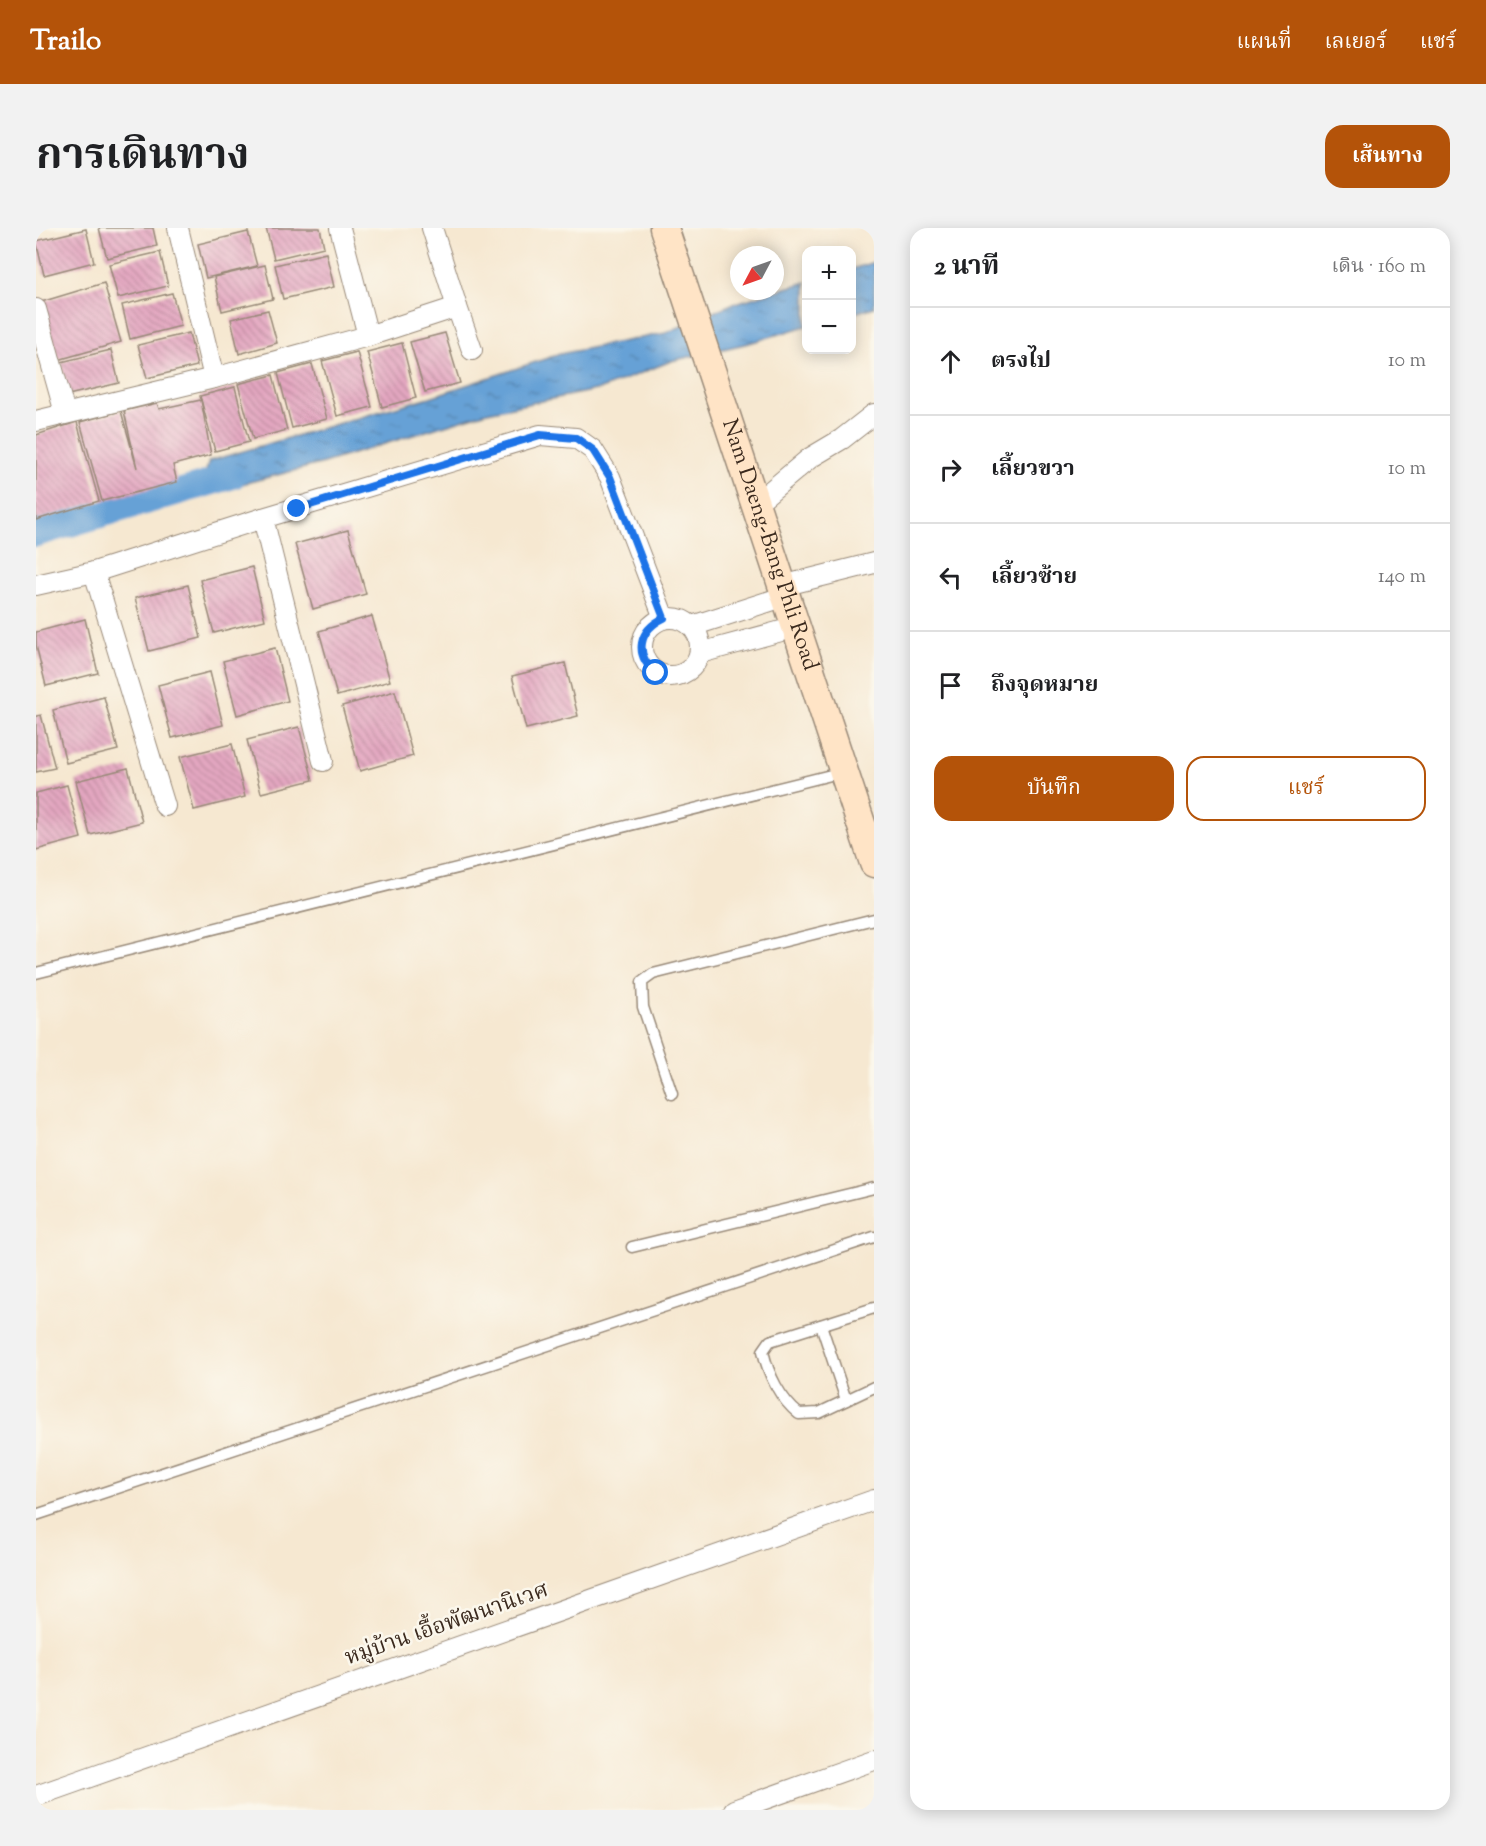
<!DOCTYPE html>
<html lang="th">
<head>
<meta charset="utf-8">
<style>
	:root { --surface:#fff; --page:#f2f2f2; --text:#202124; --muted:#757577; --line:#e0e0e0; --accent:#b45309 }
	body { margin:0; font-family:"Sorts Mill Goudy","Noto Serif Thai",serif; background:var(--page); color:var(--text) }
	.controls { position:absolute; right:18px; top:18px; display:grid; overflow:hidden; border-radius:12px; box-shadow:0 3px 15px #0003 }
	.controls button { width:54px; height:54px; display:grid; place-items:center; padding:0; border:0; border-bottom:2px solid var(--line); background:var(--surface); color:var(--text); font:30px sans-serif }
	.compass { position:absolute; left:694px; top:18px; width:54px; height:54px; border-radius:50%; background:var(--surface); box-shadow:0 3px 15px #0003; rotate:229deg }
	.stop { position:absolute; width:18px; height:18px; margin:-14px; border:4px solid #1a73e8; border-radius:50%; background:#fff }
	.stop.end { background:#1a73e8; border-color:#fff; box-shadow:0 2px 6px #0008 }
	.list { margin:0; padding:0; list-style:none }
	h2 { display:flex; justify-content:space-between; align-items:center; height:78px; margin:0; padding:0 24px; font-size:26px }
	h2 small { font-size:20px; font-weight:400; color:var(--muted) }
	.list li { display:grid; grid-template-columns:39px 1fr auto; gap:18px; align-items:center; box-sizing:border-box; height:108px; padding:0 24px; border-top:2px solid var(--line) }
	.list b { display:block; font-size:22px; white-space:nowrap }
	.list em { font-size:20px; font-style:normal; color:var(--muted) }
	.actions { display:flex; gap:12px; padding:18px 24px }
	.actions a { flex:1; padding:14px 0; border:2px solid var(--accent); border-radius:18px; text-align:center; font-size:21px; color:var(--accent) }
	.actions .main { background:var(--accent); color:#fff }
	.icon { flex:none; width:33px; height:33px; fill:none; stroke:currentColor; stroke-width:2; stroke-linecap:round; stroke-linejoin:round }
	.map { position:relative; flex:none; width:838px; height:1582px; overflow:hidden; border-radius:18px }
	header { display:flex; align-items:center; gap:36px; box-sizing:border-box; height:84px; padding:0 30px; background:var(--accent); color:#fff }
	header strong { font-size:28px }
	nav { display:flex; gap:33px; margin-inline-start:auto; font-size:21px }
	.intro { display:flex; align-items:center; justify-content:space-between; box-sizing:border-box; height:144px; padding:0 36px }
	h1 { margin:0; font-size:42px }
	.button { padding:15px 27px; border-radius:18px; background:var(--accent); color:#fff; font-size:21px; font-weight:700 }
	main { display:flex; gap:36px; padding:0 36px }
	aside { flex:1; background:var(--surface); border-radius:18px; box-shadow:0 3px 15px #0003 }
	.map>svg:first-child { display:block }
	.water { fill:url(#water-ripples); stroke:#50667a; stroke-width:1.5 }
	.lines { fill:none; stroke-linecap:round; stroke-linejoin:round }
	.canal { stroke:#66a1d6; stroke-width:26 }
	.building { fill:url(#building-back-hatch) }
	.service-casing { stroke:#988978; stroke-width:13 }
	.minor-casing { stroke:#988978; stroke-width:22 }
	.secondary-casing { stroke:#988978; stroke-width:31 }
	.service { stroke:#fff; stroke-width:10 }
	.minor { stroke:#fff; stroke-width:20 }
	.secondary { stroke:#ffe4c6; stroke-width:28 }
	.route { stroke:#1a73e8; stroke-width:8 }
	.labels { text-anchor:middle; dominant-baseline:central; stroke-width:5; stroke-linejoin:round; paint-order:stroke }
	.street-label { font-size:22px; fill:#3b2a1e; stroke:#fbf7ec }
</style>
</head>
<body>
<header>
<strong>Trailo</strong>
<nav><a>แผนที่</a><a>เลเยอร์</a><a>แชร์</a></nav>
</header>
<div class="intro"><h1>การเดินทาง</h1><a class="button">เส้นทาง</a></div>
<main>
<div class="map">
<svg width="838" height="1582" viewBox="0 0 838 1582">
	<defs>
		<pattern id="water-ripples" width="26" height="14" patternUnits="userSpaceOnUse" patternTransform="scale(1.5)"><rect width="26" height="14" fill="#66a1d6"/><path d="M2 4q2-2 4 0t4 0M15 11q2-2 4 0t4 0" fill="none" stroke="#5583ad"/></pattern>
		<pattern id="building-back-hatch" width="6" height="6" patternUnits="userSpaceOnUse" patternTransform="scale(1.5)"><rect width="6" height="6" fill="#e4a7c1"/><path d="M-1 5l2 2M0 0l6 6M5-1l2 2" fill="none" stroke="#ba889c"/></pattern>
	</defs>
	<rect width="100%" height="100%" fill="#fbf7ec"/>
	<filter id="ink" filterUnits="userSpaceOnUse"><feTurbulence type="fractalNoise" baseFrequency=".0167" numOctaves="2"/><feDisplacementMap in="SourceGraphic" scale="12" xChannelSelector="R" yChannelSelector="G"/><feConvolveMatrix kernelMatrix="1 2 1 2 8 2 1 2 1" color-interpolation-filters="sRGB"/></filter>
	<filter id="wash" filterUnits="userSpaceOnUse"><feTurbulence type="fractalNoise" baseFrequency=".008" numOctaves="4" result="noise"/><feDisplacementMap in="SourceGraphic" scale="24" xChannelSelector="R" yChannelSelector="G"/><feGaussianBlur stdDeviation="1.35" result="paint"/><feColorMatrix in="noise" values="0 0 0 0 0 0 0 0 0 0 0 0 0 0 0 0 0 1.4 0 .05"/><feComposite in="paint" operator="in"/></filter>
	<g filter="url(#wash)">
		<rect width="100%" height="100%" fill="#f6e8d1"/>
		<!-- water -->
		<g class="water">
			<path d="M838 34V79L816 86V41Z"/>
			<path d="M770 54V98L713 115 635 133 565 161 451 184 284 236 163 267 173 233 394 169 524 126 630 105 696 76Z"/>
		</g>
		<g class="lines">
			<!-- canal -->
			<path class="canal" d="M0 306 197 248"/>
		</g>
		<g id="blocks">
			<!-- building -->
			<g class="building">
				<path d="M63 0H117L121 18 71 30Z"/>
				<path d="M230 0H284L288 19 238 31Z"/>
				<path d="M50 1 58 34 8 47 0 13Z"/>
				<path d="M212 4 221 38 170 50 162 16Z"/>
				<path d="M124 24 132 58 82 70 73 36Z"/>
				<path d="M290 25 298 59 247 71 239 37Z"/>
				<path d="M229 37 237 71 186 83 178 49Z"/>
				<path d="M68 55 85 114 22 132 5 74Z"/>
				<path d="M136 65 145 98 94 111 86 77Z"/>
				<path d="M232 82 241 115 203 126 195 91Z"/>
				<path d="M153 105 161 138 111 150 102 117Z"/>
				<path d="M409 105 424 155 389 164 374 114Z"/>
				<path d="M366 115 380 170 346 179 331 124Z"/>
				<path d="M75 122 83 155 32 167 25 134Z"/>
				<path d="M321 124 336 179 301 188 286 133Z"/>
				<path d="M276 136 291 191 256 200 242 145Z"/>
				<path d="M237 147 251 202 217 211 202 156Z"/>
				<path d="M199 159 213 214 179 223 164 168Z"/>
				<path d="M165 172 175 227 137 237 141 254 66 273 44 194 85 183 101 240 88 183 121 175 123 181Z"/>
				<path d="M41 194 63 273 0 292V207Z"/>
				<path d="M312 302 330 366 277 381 259 316Z"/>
				<path d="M216 339 229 392 178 405 164 352Z"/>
				<path d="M152 357 165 410 113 423 99 370Z"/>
				<path d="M336 388 354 453 301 468 283 403Z"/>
				<path d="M49 391 62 445 10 458 0 417V404Z"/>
				<path d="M239 420 252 473 201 487 187 433Z"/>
				<path d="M529 435 542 488 490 501 476 448Z"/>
				<path d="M174 444 187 497 136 510 122 457Z"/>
				<path d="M359 463 377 528 324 543 306 478Z"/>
				<path d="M68 469 82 522 30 535 17 482Z"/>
				<path d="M5 487 19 540 0 544V488Z"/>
				<path d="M263 499 277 552 225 565 211 512Z"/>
				<path d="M196 516 209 569 158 582 144 529Z"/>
				<path d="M92 540 106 594 54 607 40 553Z"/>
				<path d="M31 557 45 610 0 622V565Z"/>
			</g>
		</g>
	</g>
	<g filter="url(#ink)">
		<use href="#blocks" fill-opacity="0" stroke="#988978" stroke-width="1.5"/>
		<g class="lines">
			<defs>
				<g id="service">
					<path d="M0 745 807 544"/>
					<path d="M636 866 607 779 606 754 617 746 838 691"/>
					<path d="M596 1019 838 960"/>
					<path d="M838 1080 734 1113 727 1123C732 1146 744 1171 763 1186L783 1185 838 1159"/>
					<path d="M785 1097 810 1172"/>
					<path d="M0 1287 838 1009"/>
				</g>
				<g id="minor">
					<path d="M142 0 178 150"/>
					<path d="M304 0 332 108"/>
					<path d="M396 0 421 79 436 122"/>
					<path d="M0 81 29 185"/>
					<path d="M0 193 178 150 332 108 421 79"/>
					<path d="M719 276 774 230 806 211 838 186"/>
					<path d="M227 290 287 533"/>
					<path d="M58 344 129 578"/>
					<path d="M0 357 58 344 227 290 504 207 540 210 557 222 574 249 628 390"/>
					<path d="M746 358 838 335"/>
					<circle cx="635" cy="419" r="29"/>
					<path d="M656 398 750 368"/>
					<path d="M664 425 760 399"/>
					<path d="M0 1568 838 1272"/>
					<path d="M698 1582 838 1532"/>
				</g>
				<g id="secondary">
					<path id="s1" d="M628 0 838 635"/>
				</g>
			</defs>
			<!-- service casing -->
			<use href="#service" class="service-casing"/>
			<!-- minor casing -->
			<use href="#minor" class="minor-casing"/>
			<!-- secondary casing -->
			<use href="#secondary" class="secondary-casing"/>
			<!-- service -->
			<use href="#service" class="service"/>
			<!-- minor -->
			<use href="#minor" class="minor"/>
			<!-- secondary -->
			<use href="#secondary" class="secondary"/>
		</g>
	</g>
	<g class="lines" filter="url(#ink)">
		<!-- route -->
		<path class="route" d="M261 281 504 207 540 210 557 222 574 249 628 390C603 402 597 426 620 445"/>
	</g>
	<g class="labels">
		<!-- street labels -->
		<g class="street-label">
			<text stroke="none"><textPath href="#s1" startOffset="334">Nam Daeng-Bang Phli Road</textPath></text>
			<text transform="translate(411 1397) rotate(-19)">หมู่บ้าน เอื้อพัฒนานิเวศ</text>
		</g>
	</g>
</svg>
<div class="controls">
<button>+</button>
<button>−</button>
</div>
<svg class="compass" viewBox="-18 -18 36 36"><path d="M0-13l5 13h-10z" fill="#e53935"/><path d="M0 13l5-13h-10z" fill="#757577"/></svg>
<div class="stop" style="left:620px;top:445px"></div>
<div class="stop end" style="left:261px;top:281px"></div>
</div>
<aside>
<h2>2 นาที<small>เดิน · 160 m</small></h2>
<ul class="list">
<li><svg class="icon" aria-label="ahead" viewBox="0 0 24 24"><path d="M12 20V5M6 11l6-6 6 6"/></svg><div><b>ตรงไป</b></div><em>10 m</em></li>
<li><svg class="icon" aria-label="right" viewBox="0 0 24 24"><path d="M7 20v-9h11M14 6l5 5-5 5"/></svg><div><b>เลี้ยวขวา</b></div><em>10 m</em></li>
<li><svg class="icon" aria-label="left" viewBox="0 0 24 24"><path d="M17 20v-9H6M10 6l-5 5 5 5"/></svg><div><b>เลี้ยวซ้าย</b></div><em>140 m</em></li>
<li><svg class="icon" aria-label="arrive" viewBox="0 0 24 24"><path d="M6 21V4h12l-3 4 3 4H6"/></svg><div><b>ถึงจุดหมาย</b></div></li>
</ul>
<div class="actions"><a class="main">บันทึก</a><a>แชร์</a></div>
</aside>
</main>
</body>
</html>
